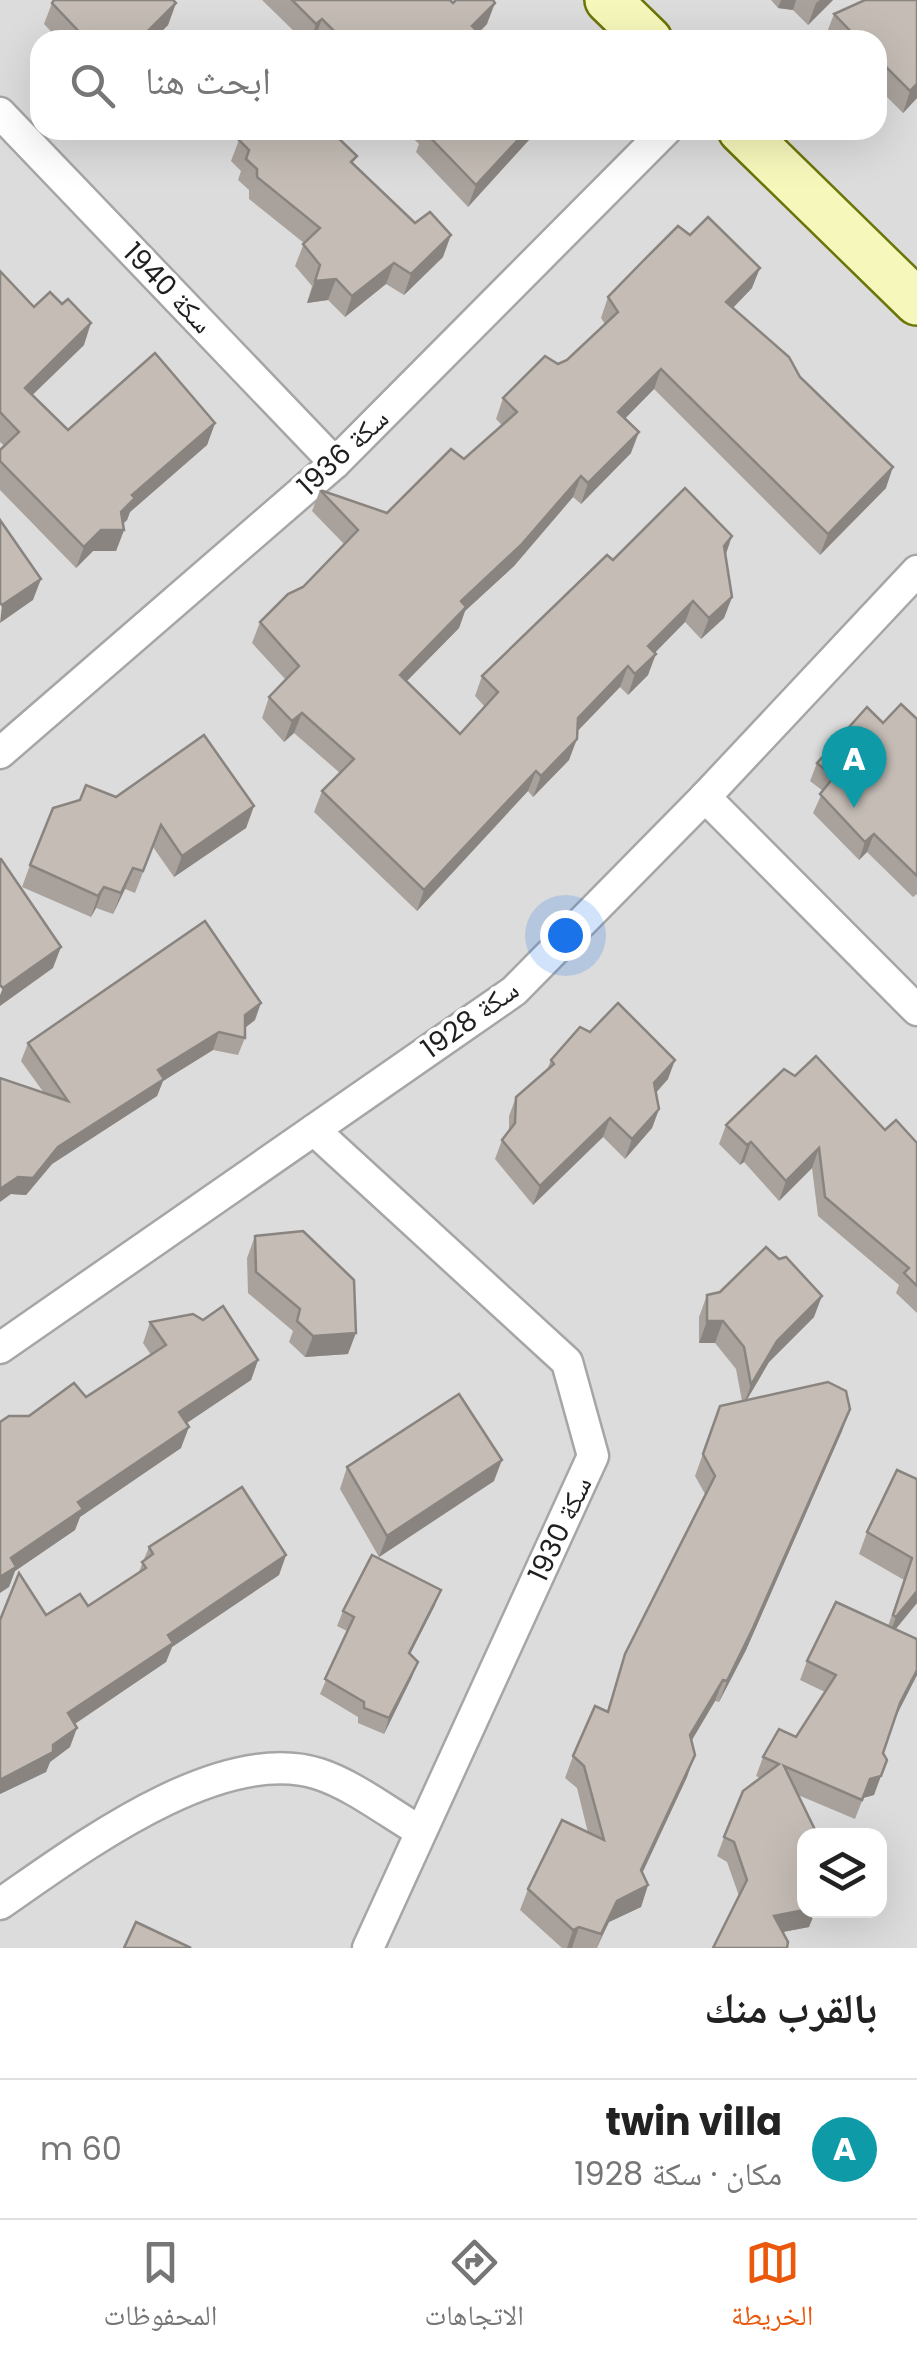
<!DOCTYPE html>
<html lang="ar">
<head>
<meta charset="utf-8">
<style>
	:root { --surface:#fff; --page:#f2f2f2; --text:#222; --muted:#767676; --line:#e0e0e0; --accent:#ea580c }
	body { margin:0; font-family:Poppins,"Noto Naskh Arabic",sans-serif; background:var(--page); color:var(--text); direction:rtl }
	.controls { position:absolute; right:30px; bottom:30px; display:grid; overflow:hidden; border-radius:20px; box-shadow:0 10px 40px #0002 }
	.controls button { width:90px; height:90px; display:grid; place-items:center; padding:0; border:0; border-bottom:2px solid var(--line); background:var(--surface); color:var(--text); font:50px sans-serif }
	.you { position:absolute; left:565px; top:935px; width:35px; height:35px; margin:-25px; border:8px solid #fff; border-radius:50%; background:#1a73e8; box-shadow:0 0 0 15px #1a73e833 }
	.badge { display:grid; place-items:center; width:65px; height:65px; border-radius:50%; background:var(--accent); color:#fff; font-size:32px; font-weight:700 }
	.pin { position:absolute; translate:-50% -82px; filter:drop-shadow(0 2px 5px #0008) }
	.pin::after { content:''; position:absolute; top:52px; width:35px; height:30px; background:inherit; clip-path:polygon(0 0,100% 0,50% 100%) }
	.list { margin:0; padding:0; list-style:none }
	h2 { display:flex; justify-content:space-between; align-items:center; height:130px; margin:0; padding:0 40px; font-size:42px }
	h2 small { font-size:32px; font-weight:400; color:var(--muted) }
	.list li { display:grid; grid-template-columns:65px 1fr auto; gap:30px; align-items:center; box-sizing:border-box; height:140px; padding:0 40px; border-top:2px solid var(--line) }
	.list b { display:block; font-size:38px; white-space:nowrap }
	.list p { margin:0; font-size:32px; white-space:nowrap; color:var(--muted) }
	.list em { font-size:32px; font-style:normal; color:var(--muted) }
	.icon { flex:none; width:55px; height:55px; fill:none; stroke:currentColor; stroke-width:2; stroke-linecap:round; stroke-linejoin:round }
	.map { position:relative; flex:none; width:917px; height:1948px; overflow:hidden; direction:ltr }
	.search { position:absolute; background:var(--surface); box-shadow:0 10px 40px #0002; left:30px; right:30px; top:30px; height:110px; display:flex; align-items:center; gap:25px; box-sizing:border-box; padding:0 35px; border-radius:30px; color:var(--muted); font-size:38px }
	.sheet { height:270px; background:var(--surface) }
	nav { display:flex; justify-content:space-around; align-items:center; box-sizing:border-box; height:140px; border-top:2px solid var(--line); background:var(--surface); font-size:28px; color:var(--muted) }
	nav a { display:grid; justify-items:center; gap:5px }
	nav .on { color:var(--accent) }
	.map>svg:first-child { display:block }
	.residential { fill:#dddcdc; fill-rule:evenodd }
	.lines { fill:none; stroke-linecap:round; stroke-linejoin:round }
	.street-casing { stroke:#a6a6a6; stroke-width:35 }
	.secondary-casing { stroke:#6b7508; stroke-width:50 }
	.street { stroke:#fff; stroke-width:30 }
	.secondary { stroke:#f6f8bb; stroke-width:45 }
	.wall { fill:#a9a29c }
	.shaded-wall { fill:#89847f }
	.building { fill:#c4bcb5; stroke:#89847f; stroke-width:2.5 }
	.labels { text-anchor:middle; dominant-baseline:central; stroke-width:8; stroke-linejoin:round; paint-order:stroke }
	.street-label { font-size:28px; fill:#1f1f1f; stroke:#fff }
</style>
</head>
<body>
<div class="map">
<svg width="917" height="1948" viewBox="0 0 917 1948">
	<rect width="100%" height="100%" fill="#f0ece6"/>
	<!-- residential -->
	<path class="residential" d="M0 0H917V1948H0ZM40 40H877V130H40ZM804 1836H880V1910H804Z"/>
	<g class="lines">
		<defs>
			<g id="street">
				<path d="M0 113 335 463"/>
				<path d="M0 753 335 463 666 130"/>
				<path d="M705 797 917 1010"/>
				<path d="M314 1130 567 1362 593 1456 368 1948"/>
				<path d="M0 1348 514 991 705 797 917 571"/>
				<path d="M0 1904C77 1851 220 1742 319 1774 353 1785 389 1813 420 1831"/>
			</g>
			<g id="secondary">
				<path d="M608 0 649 40"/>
				<path d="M741 130 917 302"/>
			</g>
		</defs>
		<!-- street casing -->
		<use href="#street" class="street-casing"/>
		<!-- secondary casing -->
		<use href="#secondary" class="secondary-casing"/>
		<!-- street -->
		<use href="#street" class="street"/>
		<!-- secondary -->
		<use href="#secondary" class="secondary"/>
	</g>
	<!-- wall -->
	<g class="wall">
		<path d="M262 0H450L487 24 479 33 486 40H303Z"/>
		<path d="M771 0H833L808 25 793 10 778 8Z"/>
		<path d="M917 0V98L903 113 877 87V40H830L826 35 834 14Z"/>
		<path d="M52 3H176L168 25 153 40H59L44 24Z"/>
		<path d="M404 130H538L468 207 416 152 419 144Z"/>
		<path d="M239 140 353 164 443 257 404 295 386 284 345 317 328 300 307 303 312 286 295 266 304 243 249 199V190L238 180 241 171 231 161Z"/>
		<path d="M0 271 34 307 84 345 32 395 68 430 215 423 207 445 130 512 127 520 123 524 124 530 116 551H93L76 568 0 490V450L4 446 0 442Z"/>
		<path d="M752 288 733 308 800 377 886 488 820 555 654 389 625 418 631 453 581 504 573 497 514 566 465 611 459 628 406 682 460 734 485 707 475 696 482 676 613 560 725 556 732 597 724 618 701 639 685 622 654 653 648 675 628 695 620 687 577 731 569 760 533 797 528 791 417 911 314 812 322 791 340 773 294 733 284 742 262 718 269 697 286 680 252 643 260 622 303 587 344 544 312 511 320 490 387 513 464 459 502 425 496 419 503 398 558 364 567 360 605 324 601 318 608 297Z"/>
		<path d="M917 719V894L913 897 867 852 859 860 813 813 823 791 810 781 817 763 883 723Z"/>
		<path d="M116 797 254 806 246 828 174 877 153 847 135 893 125 889 113 914 96 908 91 917 22 887 30 865Z"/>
		<path d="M255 1020 245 1028V1038L238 1055 213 1050 163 1081 157 1096 52 1164 26 1195 11 1194 44 1093 21 1061 28 1043Z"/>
		<path d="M551 1060 668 1079 656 1093 659 1109 652 1128 625 1159 603 1137 533 1205 495 1159 502 1140 509 1131V1116L516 1097 547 1070Z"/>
		<path d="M726 1125 885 1130 917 1143V1313L896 1293 899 1285 818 1216 812 1168 779 1201 744 1162 740 1165 719 1144Z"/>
		<path d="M255 1236 348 1354 305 1357 289 1342 293 1331 248 1293 247 1258Z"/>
		<path d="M707 1295 814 1317 769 1362 747 1400 842 1431 746 1650 719 1702 715 1701 691 1741 687 1777 642 1872 648 1885 641 1907 609 1922 597 1948H562L520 1910 528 1889 588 1833 577 1788 565 1778 573 1756 607 1711 625 1654 705 1494 695 1476 720 1406 742 1401 736 1369 715 1343H699V1317Z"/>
		<path d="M150 1322 258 1360 251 1380 186 1423 181 1448 80 1517 75 1530 15 1571 9 1587 29 1416 86 1397 151 1355 143 1343Z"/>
		<path d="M347 1467 494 1481 379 1557 340 1489Z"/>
		<path d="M917 1479V1603L896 1629 917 1639V1675L894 1720 883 1753 874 1795 863 1798 855 1819 798 1795 809 1927 783 1932 739 1896 727 1862 717 1856 724 1837 760 1778 756 1776 763 1757 796 1737 825 1692 800 1680 807 1661 888 1626 904 1580 859 1554 867 1532Z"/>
		<path d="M149 1547 286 1555 279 1575 172 1647 166 1662 75 1724 70 1747 50 1762 46 1772 0 1794 46 1615 88 1606 138 1574Z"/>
		<path d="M435 1605 410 1654 412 1677 384 1734 358 1723V1717L320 1694 347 1631 337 1626 343 1611Z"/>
	</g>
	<!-- shaded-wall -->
	<g class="shaded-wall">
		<path d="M781 0H796L793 10 778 8Z"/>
		<path d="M820 0H833L808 25 816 3Z"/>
		<path d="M176 3 168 25 153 40H139Z"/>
		<path d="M495 3 487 24 471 40 472 26Z"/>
		<path d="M322 19 314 40H311L316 24Z"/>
		<path d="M917 84V98L903 113 910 91Z"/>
		<path d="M527 130H538L468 207 476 185Z"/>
		<path d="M451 235 443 257 404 295 411 274Z"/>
		<path d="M394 263 386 284 345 317 352 296Z"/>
		<path d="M760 268 752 288 718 323 726 302Z"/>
		<path d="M336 279 328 300 307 303 315 281Z"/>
		<path d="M91 323 84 345 17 410 25 388Z"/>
		<path d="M661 369 654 389 611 433 618 412Z"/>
		<path d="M215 423 207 445 130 512 127 520 116 530H124L116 551H93L76 568 84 547 121 512 132 495Z"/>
		<path d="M639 432 631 453 581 504 588 483Z"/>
		<path d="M893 467 886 488 820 555 828 534Z"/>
		<path d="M581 476 573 497 514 566 465 611 459 628 392 696 400 675 461 601Z"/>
		<path d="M732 536 725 557 724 546Z"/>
		<path d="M41 579 33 600 0 623 2 605Z"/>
		<path d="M732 597 724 618 701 639 709 618Z"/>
		<path d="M693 601 685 622 641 667 648 646Z"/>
		<path d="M656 654 648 675 628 695 635 674Z"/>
		<path d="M628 666 620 687 570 739 578 718Z"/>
		<path d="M302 713 294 733 284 742 292 721Z"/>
		<path d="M577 739 569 760 533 797 541 776Z"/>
		<path d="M536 771 528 791 417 911 424 890Z"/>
		<path d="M254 806 246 828 174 877 182 856Z"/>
		<path d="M874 834 867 852 859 860 865 842Z"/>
		<path d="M133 868 125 889 113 914 121 893Z"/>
		<path d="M104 887 96 908 91 917 98 896Z"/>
		<path d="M61 947 53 968 0 1006V995L3 988Z"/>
		<path d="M261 1003 255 1020 238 1033 245 1015Z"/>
		<path d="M219 1032 213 1050 163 1081 157 1096 52 1164 26 1195 11 1194 0 1202V1189L158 1070Z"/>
		<path d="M675 1060 668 1079 647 1102 654 1083Z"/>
		<path d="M659 1109 652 1128 625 1159 632 1139Z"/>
		<path d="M610 1118 603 1137 533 1205 540 1186Z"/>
		<path d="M751 1142 744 1162 740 1165 747 1145Z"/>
		<path d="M819 1148 812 1168 779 1201 786 1181Z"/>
		<path d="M822 1296 814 1317 769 1362 743 1406 751 1385 777 1341Z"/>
		<path d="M707 1321H723L715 1343H699Z"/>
		<path d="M356 1333 348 1354 305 1357 313 1336Z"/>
		<path d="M258 1360 251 1380 172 1433 179 1412Z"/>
		<path d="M850 1409 842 1431 746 1650 719 1702 727 1681Z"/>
		<path d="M189 1427 181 1448 80 1517 75 1530 15 1571 9 1587 0 1593V1577L11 1558 78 1502Z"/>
		<path d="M502 1460 494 1481 379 1557 387 1536Z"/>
		<path d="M286 1555 279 1575 172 1647 166 1662 61 1733 68 1713 168 1635Z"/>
		<path d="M441 1590 435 1605 403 1668 409 1653Z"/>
		<path d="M917 1591V1603L888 1638 896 1617Z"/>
		<path d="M418 1662 412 1677 384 1734 389 1718Z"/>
		<path d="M917 1670V1675L893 1722 900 1703Z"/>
		<path d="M723 1680 715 1701 682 1757 690 1735Z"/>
		<path d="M77 1728 70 1747 50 1762 46 1772 0 1794V1780Z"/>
		<path d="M695 1755 687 1777 634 1891 641 1870Z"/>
		<path d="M881 1776 874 1795 863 1798 855 1819 870 1779Z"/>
		<path d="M648 1885 641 1907 609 1922 596 1948 617 1901Z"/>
		<path d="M804 1910H816L809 1927 767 1935 774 1916Z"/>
		<path d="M579 1927 572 1948H567L573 1930Z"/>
	</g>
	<!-- building -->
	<g class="building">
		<path d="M54 0H173L176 3 139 40 132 35 127 40H87L52 3Z"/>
		<path d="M292 0H450L453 3 456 0H493L495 3 472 26 486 40H343L322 19 316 24Z"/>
		<path d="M865 0H917V84L910 91 877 58V40H859L834 14Z"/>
		<path d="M250 130H330L357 156 351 162 415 223 430 212 451 235 411 274 394 263 352 296 336 279 315 281 320 265 303 244 320 228 257 177V169L246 159 249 150 239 140Z"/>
		<path d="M425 130H527L476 185 424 131Z"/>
		<path d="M708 217 760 268 726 302 789 357 800 377 893 467 828 534 661 369 618 412 639 432 588 483 581 476 521 545 461 601 466 607 400 675 460 734 498 692 482 676 607 555 613 560 685 488 732 536 724 546 732 597 709 618 693 601 648 646 656 654 635 674 628 666 578 718 577 739 541 776 536 771 424 890 322 791 354 759 302 713 292 721 269 697 299 666 260 622 288 594 303 587 358 530 320 490 387 513 451 449 464 459 517 412 503 398 545 356 558 364 567 360 618 312 608 297 643 261 678 226 690 235Z"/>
		<path d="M0 271 34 307 50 292 62 304 68 299 91 323 25 388 68 430 155 353 215 423 132 495 135 498 121 512 124 530H101L84 547 0 461V450L19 432 0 412Z"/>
		<path d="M0 520 41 579 2 605 0 603Z"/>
		<path d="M901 704 917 719V876L874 834 865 842 820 794 834 777 817 763 867 707 883 723Z"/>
		<path d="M204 735 254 806 182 856 161 825 143 871 133 868 121 893 104 887 98 896 30 865 53 808 80 800 86 785 116 797Z"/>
		<path d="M0 859H1L61 947 3 988 0 985Z"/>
		<path d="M205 921 261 1003 245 1015V1038L219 1032 158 1070 164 1079 58 1147 33 1178 18 1177 0 1189V1078L68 1101 28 1043Z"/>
		<path d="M618 1003 675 1060 654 1083 659 1109 632 1139 610 1118 540 1186 502 1140 515 1123 516 1097 554 1064 551 1060 580 1027 590 1032Z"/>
		<path d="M816 1056 885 1130 896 1120 917 1143V1286L904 1273 909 1268 825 1197 819 1148 786 1181 751 1142 747 1145 726 1125 784 1069 795 1076Z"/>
		<path d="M303 1231 354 1280 356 1333 313 1336 297 1321 300 1309 256 1272 255 1236Z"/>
		<path d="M766 1247 779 1259 786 1257 822 1296 777 1341 751 1385 744 1347 723 1321H707V1295L720 1292Z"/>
		<path d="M223 1306 258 1360 179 1412 189 1427 78 1502 83 1509 11 1558 16 1567 0 1577V1422L9 1416H29L74 1383 86 1397 166 1345 150 1322 193 1314 203 1320Z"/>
		<path d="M828 1382 846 1391 850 1409 753 1628 727 1681 723 1680 690 1735 695 1755 641 1870 648 1885 617 1901 601 1934 579 1927 573 1930 528 1889 562 1820 604 1840 584 1766 573 1756 595 1706 608 1712 625 1654 715 1476 703 1454 720 1406Z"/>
		<path d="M459 1394 502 1460 387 1536 347 1467Z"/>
		<path d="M897 1470 917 1479V1591L896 1617 893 1615 912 1558 867 1532Z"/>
		<path d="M242 1487 286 1555 168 1635 173 1643 68 1713 77 1728 53 1745V1752L0 1780V1620L19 1573 46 1615 80 1594 88 1606 146 1568 142 1562 153 1554 149 1547Z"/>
		<path d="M372 1555 441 1590 409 1653 418 1662 389 1718 364 1708V1702L325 1679 354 1617 343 1611Z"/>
		<path d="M836 1602 917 1639V1670L900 1703 883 1753 887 1760 881 1776 870 1779 862 1800 784 1766 818 1836H804V1910L774 1916 788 1942 787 1948H713L747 1880 734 1842 724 1837 743 1791 779 1764 763 1757 779 1729 796 1737 836 1675 807 1661Z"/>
		<path d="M136 1922 191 1948H124Z"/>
	</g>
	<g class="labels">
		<!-- street labels -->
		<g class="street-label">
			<text transform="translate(168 288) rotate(46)">سكة 1940</text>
			<text transform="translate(343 452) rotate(-43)">سكة 1936</text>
			<text transform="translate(470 1019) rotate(-36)">سكة 1928</text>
			<text transform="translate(560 1529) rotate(-65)">سكة 1930</text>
		</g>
	</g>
</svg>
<div class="controls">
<button><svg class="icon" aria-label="layers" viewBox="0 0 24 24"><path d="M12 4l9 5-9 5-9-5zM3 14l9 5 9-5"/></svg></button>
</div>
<div class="you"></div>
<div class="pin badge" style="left:854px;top:808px;background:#0f9aa8">A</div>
<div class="search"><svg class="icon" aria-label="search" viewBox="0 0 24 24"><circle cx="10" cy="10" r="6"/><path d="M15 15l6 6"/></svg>ابحث هنا</div>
</div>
<section class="sheet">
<h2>بالقرب منك<small></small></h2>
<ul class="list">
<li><span class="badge" style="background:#0f9aa8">A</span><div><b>twin villa</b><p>مكان · سكة 1928</p></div><em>60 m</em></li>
</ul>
</section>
<nav>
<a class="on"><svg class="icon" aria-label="map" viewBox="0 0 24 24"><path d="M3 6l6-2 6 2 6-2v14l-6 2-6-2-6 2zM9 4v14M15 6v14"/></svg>الخريطة</a>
<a><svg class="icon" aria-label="directions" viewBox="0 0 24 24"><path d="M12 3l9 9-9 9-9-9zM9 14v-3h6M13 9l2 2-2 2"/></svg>الاتجاهات</a>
<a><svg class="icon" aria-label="saved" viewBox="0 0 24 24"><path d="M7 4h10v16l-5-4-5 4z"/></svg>المحفوظات</a>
</nav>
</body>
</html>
